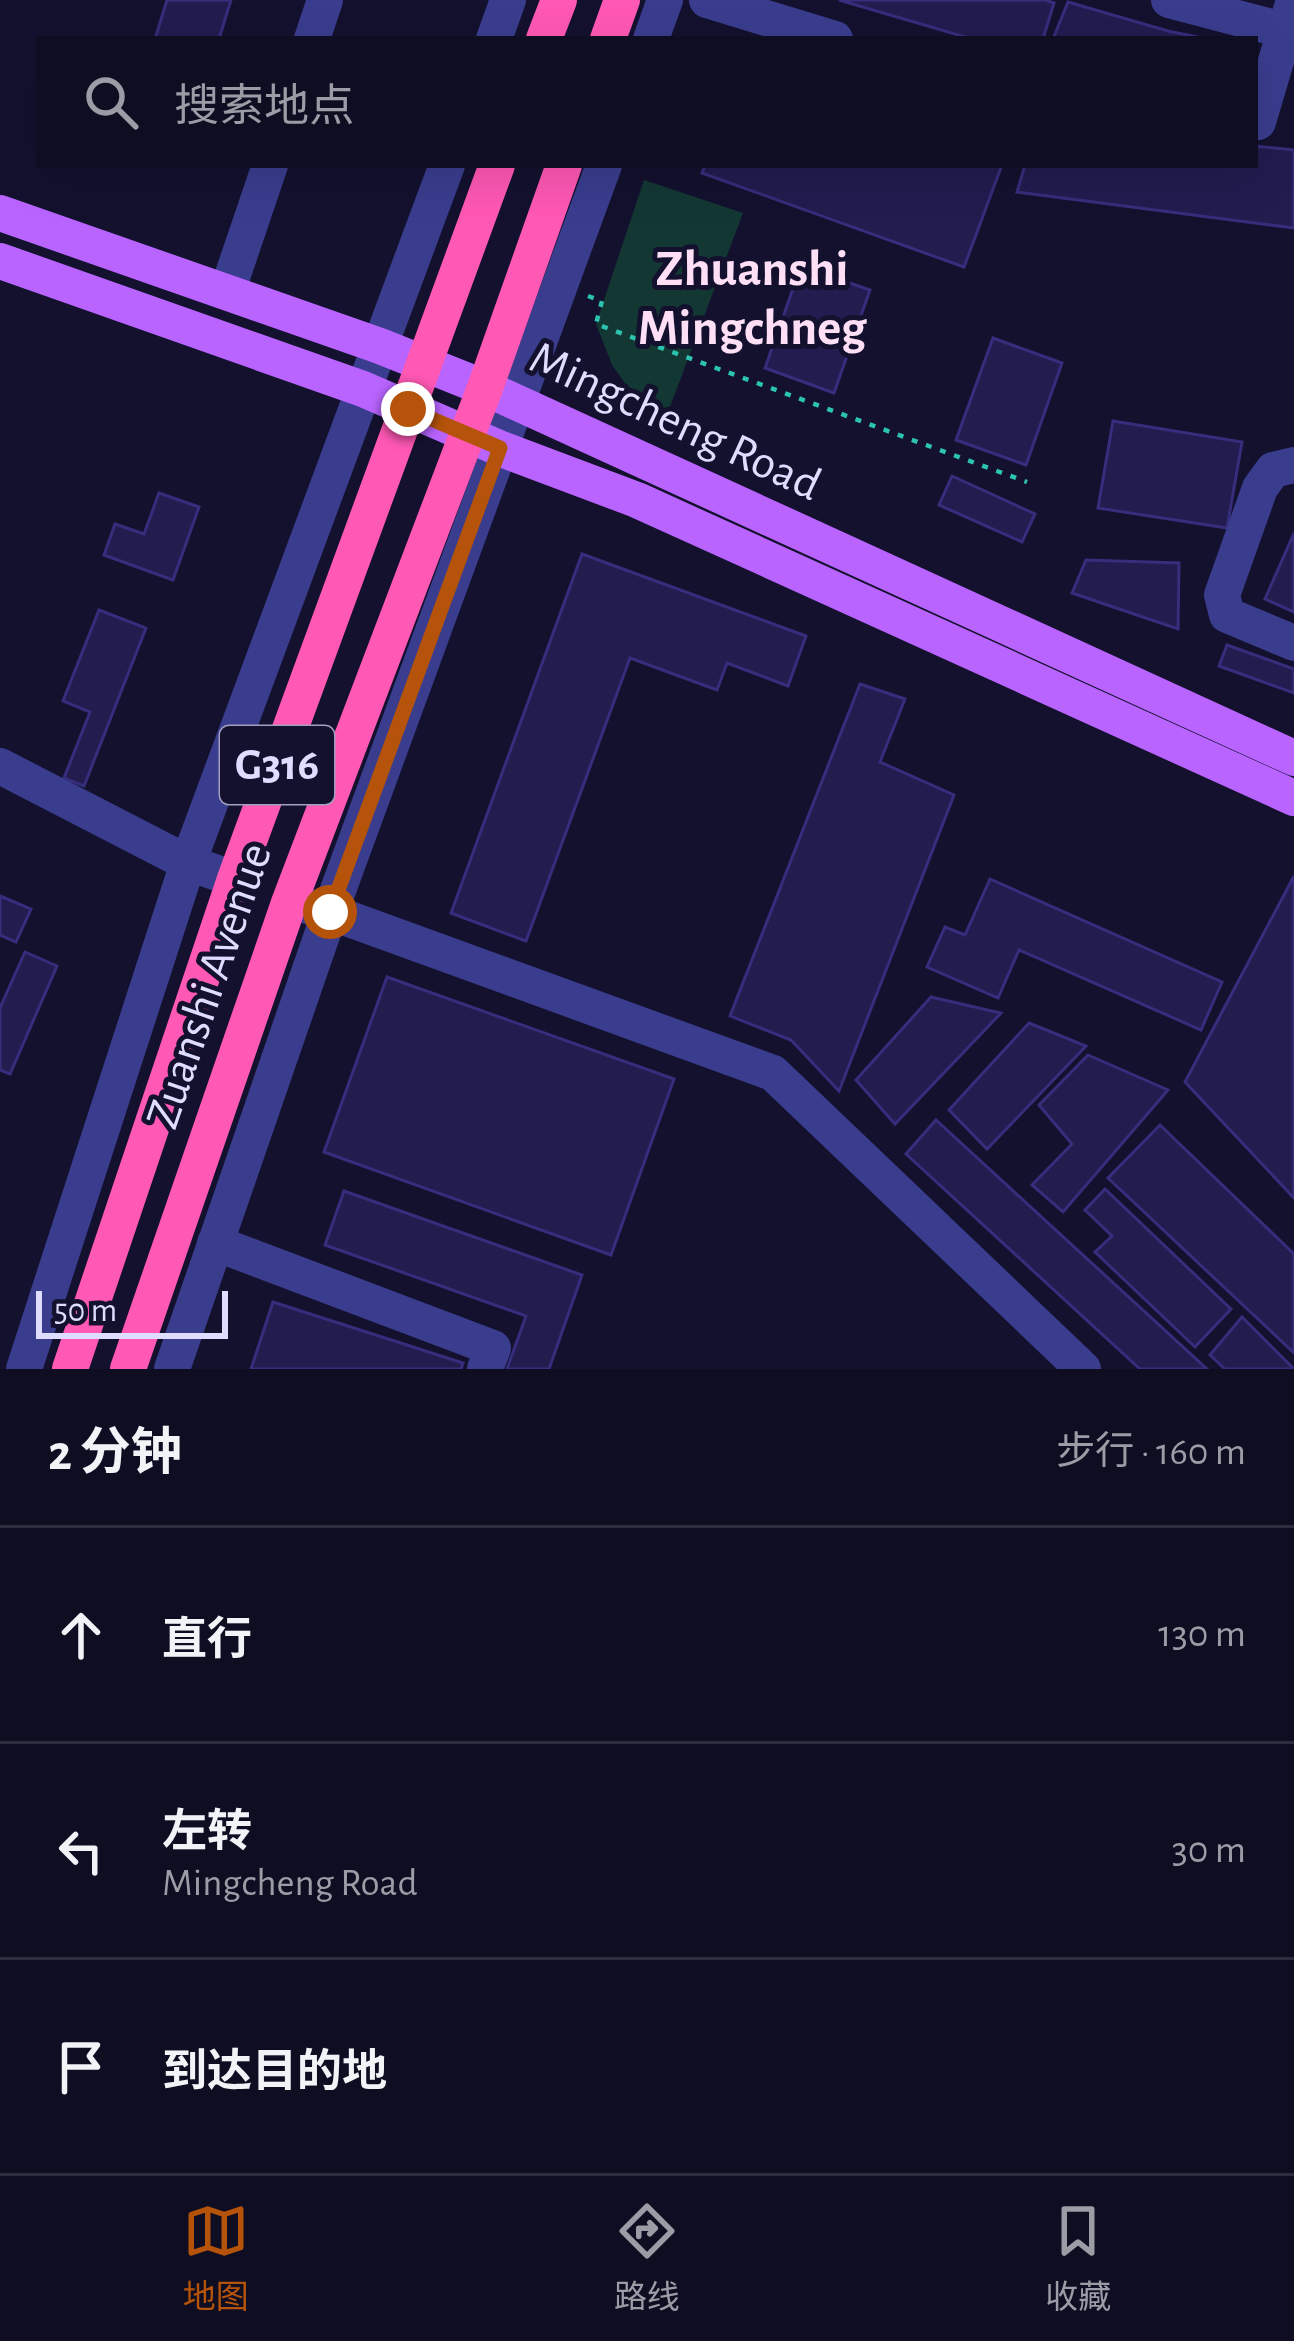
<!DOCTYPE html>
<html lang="zh">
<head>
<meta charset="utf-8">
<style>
	:root { --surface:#0e0d22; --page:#17162a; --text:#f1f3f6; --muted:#9b9ca5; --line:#2e2d40; --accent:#b45309 }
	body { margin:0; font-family:"Alegreya Sans","Noto Sans SC",sans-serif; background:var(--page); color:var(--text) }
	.scale { position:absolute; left:36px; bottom:30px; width:192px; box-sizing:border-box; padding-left:12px; border:6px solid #deddff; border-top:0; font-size:33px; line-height:42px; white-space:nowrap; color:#deddff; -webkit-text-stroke:9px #13112e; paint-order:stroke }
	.stop { position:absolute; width:36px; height:36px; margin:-27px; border:9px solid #b45309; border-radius:50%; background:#fff }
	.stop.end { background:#b45309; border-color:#fff; box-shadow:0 3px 12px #0008 }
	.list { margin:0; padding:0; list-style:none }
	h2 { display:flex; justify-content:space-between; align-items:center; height:156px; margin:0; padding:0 48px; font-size:51px }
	h2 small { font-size:39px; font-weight:400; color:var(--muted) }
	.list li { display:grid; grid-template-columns:78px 1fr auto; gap:36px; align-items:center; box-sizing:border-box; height:216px; padding:0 48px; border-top:3px solid var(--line) }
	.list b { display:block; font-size:45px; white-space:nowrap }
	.list p { margin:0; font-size:39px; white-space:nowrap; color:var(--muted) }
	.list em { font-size:39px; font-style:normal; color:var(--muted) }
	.icon { flex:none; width:66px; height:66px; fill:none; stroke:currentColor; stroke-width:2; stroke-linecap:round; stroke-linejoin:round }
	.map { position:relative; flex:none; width:1294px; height:1369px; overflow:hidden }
	.search { position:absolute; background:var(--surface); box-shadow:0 12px 48px #0002; left:36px; right:36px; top:36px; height:132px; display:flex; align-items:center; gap:30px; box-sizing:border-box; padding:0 42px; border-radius:0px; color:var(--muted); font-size:45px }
	.sheet { height:804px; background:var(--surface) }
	nav { display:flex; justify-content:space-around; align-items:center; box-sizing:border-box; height:168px; border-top:3px solid var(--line); background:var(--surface); font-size:33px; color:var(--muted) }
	nav a { display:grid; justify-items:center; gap:6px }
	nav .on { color:var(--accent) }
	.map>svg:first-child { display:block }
	.green { fill:#133834 }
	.building { fill:#221c4f; stroke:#362d7c; stroke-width:3 }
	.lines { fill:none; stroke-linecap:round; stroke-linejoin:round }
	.path { stroke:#2cc4af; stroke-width:4.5; stroke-dasharray:6 9; stroke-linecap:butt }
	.minor { stroke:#3a3d8e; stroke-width:36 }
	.major { stroke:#b964ff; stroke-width:36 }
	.highway { stroke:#ff58b5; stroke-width:36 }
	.route { stroke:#b45309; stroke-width:15 }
	.labels { text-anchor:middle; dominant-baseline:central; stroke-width:10; stroke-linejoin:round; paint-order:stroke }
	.shield { fill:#13112e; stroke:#a1a0c0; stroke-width:3 }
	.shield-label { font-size:45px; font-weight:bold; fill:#deddff }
	.street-label { font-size:48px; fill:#deddff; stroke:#13112e }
	.neighbourhood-label { font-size:51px; font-weight:bold; fill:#ffdff6; stroke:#13112e }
</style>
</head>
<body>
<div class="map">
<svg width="1294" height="1369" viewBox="0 0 1294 1369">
	<rect width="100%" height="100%" fill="#13112e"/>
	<!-- green -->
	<path class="green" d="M644 180 743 213 668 412 627 386 612 365 596 324Z"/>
	<!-- building -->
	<g class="building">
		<path d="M167 0H231L219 39H155Z"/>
		<path d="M839 0H1045L1054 3 1043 39H972Z"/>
		<path d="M1068 2 1168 31 1207 39H1053Z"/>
		<path d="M1255 146 1294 150V228L1017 192 1025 165H1255Z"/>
		<path d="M705 165H1002L964 267 702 173Z"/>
		<path d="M801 266 870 290 834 393 765 368Z"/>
		<path d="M993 338 1062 363 1026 465 956 440Z"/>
		<path d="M1113 421 1242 442 1227 528 1098 508Z"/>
		<path d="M952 476 1035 514 1022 542 939 505Z"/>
		<path d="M159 493 199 507 173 580 104 555 115 524 144 534Z"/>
		<path d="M1294 533V612L1265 599Z"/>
		<path d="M582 554 806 636 788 686 727 663 717 690 630 658 526 941 451 913Z"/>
		<path d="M1086 560 1179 563 1178 629 1072 593Z"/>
		<path d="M99 610 146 628 84 786 64 778 90 712 63 701Z"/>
		<path d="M1227 645 1294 669V693L1219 666Z"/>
		<path d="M860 684 905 699 880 762 954 795 839 1091 791 1040 730 1016Z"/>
		<path d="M1294 876V1198L1185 1082Z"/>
		<path d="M990 879 1222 982 1201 1030 1019 950 998 998 927 967 945 927 965 935Z"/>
		<path d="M0 896 31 909 16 942 0 935Z"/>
		<path d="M25 952 57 966 10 1074 0 1070V1008Z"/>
		<path d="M387 977 674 1079 611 1255 324 1152Z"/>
		<path d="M931 997 1001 1013 895 1124 856 1080Z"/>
		<path d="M1029 1023 1086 1046 987 1149 949 1110Z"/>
		<path d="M1088 1055 1168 1090 1063 1212 1032 1185 1072 1144 1039 1105Z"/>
		<path d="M936 1120 1207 1369H1140L906 1154Z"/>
		<path d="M1160 1125 1294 1254V1353L1108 1178Z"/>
		<path d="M1105 1189 1231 1309 1195 1347 1095 1252 1112 1236 1085 1210Z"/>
		<path d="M344 1191 582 1275 549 1369H507L526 1316 325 1245Z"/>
		<path d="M273 1302 463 1363 461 1369H251Z"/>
		<path d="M1242 1317 1294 1369H1225L1210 1355Z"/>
	</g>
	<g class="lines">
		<!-- path -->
		<path class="path" d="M588 296 602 301 596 324 1027 482"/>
		<!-- minor -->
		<g class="minor">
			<path d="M707 0 835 39"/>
			<path d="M1169 0 1294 33"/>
			<path d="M312 39 325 0"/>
			<path d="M494 39 508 0"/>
			<path d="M651 39 665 0"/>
			<path d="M1258 122 1294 0"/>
			<path d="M227 292 270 165"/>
			<path d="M1294 465 1273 470 1260 488 1222 595 1227 615 1294 643"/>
			<path d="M0 766 188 863 235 879"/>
			<path d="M310 907 330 912 773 1073 1083 1369"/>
			<path d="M215 1243 493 1348 485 1369"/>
			<path d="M24 1369 188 863 447 165"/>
			<path d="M172 1369 330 912 604 165"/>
		</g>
		<!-- major -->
		<g class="major">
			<path d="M0 213 380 346 485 388 1294 758"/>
			<path d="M0 261 363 389 499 448 637 500 1294 798"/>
		</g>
		<!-- highway -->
		<g class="highway">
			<path d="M544 39 559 0"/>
			<path d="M608 39 622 0"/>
			<path d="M70 1369 235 879 497 165"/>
			<path d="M128 1369 289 903 485 388 564 165"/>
		</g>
	</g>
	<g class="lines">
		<!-- route -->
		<path class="route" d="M330 912 500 448 408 409"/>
	</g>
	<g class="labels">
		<!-- shield labels -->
		<rect class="shield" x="220" y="726" width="114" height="78" rx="9"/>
		<g class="shield-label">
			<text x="277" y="765">G316</text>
		</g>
		<!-- street labels -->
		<g class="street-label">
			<text transform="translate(675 422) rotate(25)">Mingcheng Road</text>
			<text transform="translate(210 986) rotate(-71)">Zuanshi Avenue</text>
		</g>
		<!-- neighbourhood labels -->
		<g class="neighbourhood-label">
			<text x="752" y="269">Zhuanshi<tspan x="752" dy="59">Mingchneg</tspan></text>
		</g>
	</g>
</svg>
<div class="scale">50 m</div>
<div class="stop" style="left:330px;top:912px"></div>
<div class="stop end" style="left:408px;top:409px"></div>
<div class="search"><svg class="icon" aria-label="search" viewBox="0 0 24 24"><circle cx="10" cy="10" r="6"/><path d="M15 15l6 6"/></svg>搜索地点</div>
</div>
<section class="sheet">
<h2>2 分钟<small>步行 · 160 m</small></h2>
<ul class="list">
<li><svg class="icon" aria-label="ahead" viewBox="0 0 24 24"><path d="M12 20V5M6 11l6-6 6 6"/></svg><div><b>直行</b></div><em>130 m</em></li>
<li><svg class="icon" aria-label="left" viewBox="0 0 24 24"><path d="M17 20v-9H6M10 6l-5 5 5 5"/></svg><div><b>左转</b><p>Mingcheng Road</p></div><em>30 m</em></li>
<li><svg class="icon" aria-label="arrive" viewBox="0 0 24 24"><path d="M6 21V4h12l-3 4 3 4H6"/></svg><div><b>到达目的地</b></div></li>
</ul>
</section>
<nav>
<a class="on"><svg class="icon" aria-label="map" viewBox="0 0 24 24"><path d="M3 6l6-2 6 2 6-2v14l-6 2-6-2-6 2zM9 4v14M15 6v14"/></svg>地图</a>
<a><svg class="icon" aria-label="directions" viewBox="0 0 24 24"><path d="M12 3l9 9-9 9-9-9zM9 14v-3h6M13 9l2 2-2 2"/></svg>路线</a>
<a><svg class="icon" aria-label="saved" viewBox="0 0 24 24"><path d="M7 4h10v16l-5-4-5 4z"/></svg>收藏</a>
</nav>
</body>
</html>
